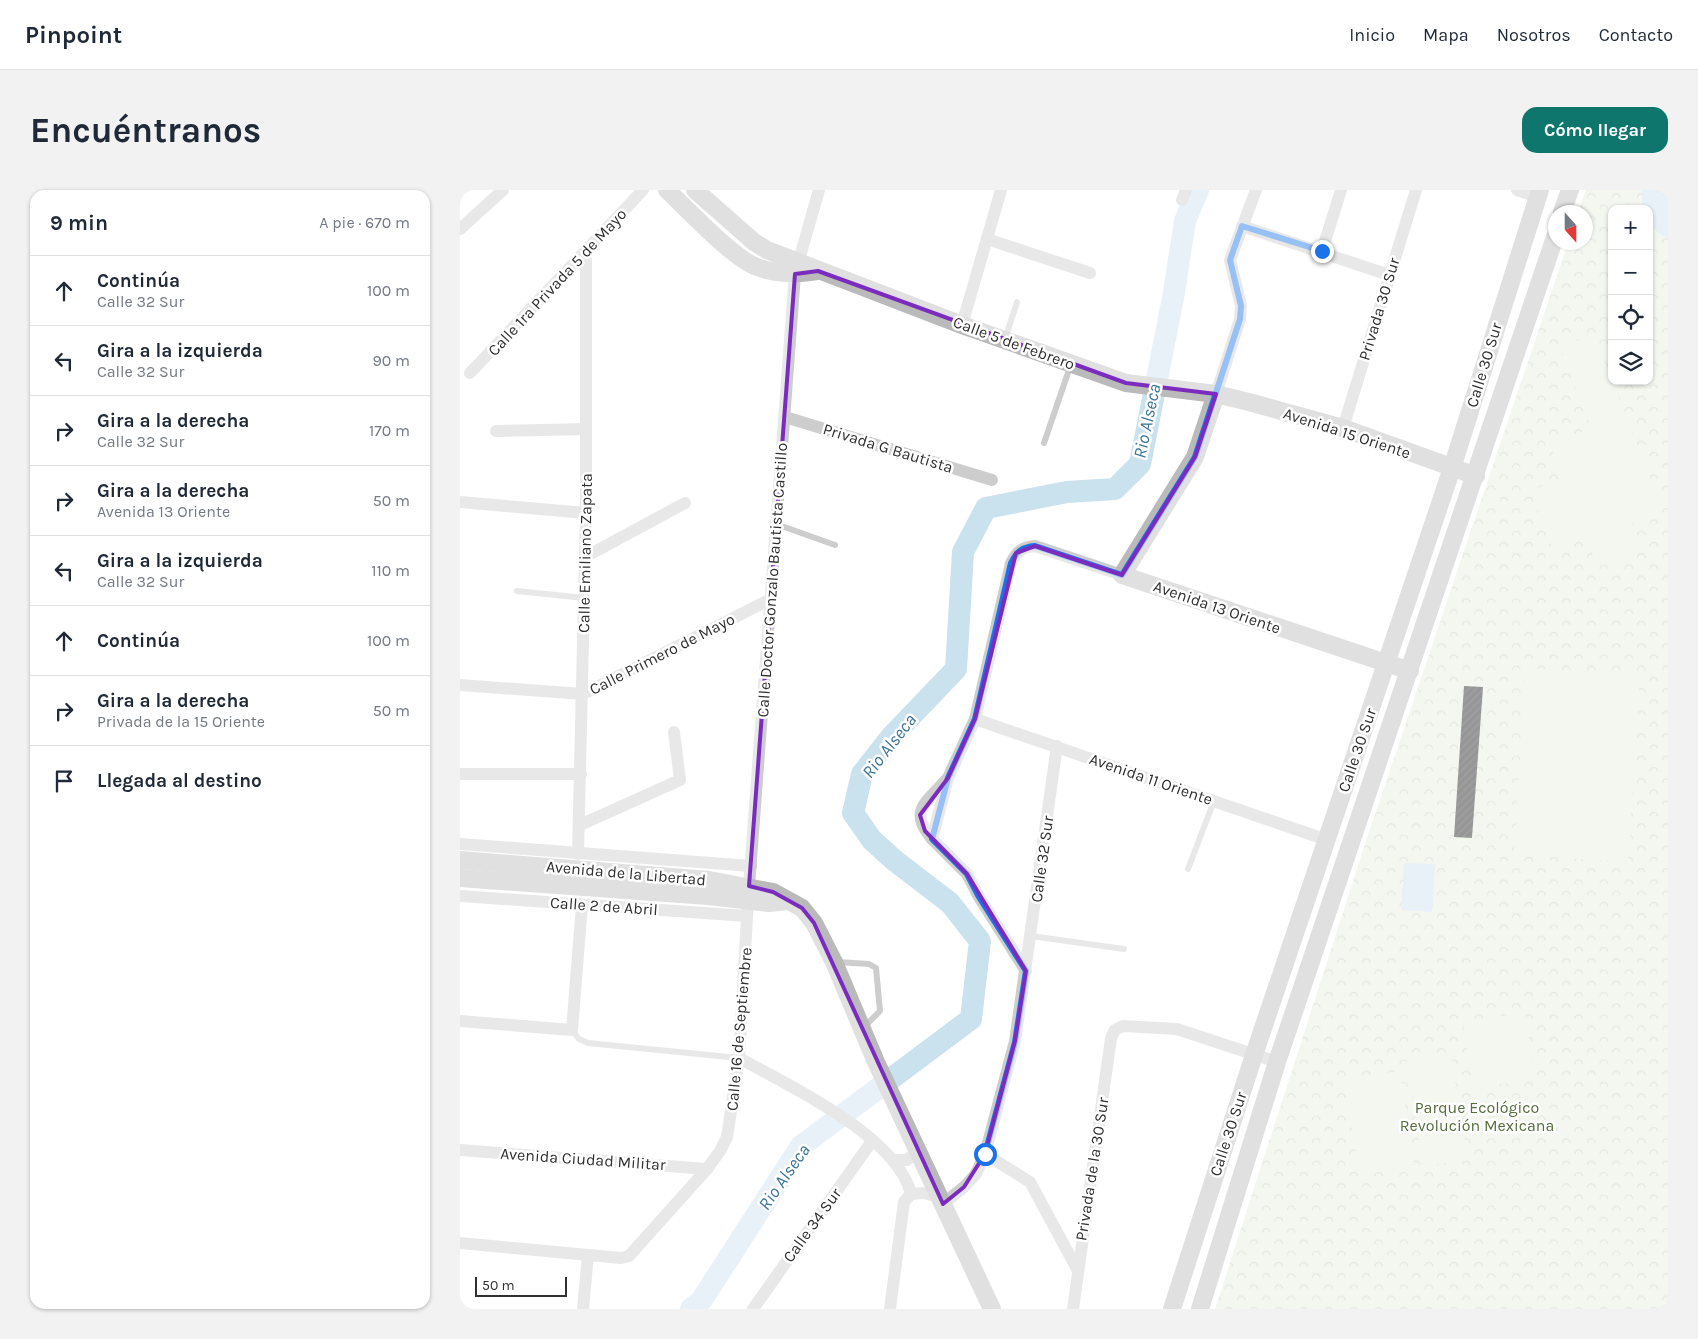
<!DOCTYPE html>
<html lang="es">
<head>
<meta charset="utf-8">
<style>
	:root { --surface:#fff; --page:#f2f2f3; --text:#1f2937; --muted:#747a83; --line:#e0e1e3; --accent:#0f766e }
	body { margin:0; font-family:Karla,sans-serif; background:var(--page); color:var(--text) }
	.controls { position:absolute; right:15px; top:15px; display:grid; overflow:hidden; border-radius:10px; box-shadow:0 1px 4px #0004 }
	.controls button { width:45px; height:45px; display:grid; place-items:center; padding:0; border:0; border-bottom:1px solid var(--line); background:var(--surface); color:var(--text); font:25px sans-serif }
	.compass { position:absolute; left:1088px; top:15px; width:45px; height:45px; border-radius:50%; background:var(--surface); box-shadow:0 1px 4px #0004; rotate:159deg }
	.scale { position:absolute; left:15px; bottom:12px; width:92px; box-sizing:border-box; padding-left:5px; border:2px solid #303030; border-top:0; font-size:14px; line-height:18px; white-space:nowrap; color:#303030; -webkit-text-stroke:4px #fff; paint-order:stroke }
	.stop { position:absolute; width:15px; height:15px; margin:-11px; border:4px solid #1a73e8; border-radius:50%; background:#fff }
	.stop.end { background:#1a73e8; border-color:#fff; box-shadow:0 1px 5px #0008 }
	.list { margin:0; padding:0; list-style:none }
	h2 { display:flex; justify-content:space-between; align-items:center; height:65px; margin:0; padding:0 20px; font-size:21px }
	h2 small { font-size:16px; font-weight:400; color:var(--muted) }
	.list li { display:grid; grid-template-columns:32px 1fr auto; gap:15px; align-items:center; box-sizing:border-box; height:70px; padding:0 20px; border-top:1px solid var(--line) }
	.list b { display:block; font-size:19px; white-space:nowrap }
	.list p { margin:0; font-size:16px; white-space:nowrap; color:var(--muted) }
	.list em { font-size:16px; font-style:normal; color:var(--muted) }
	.icon { flex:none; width:28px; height:28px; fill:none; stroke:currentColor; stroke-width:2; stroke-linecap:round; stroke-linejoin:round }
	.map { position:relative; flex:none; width:1208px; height:1119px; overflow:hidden; border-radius:15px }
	header { display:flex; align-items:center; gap:30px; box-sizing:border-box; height:70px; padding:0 25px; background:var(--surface); border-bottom:1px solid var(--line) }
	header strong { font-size:24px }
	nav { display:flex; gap:28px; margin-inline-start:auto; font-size:18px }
	.intro { display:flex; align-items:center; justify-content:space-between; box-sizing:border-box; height:120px; padding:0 30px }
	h1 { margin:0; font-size:35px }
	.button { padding:12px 22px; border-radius:15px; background:var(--accent); color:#fff; font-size:18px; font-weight:700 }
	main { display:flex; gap:30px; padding:0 30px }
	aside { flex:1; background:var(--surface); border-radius:15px; box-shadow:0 1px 4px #0004 }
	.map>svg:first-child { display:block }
	.park { fill:url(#park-crowns); fill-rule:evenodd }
	.pitch { fill:#e7eede }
	.water { fill:#cae1ee }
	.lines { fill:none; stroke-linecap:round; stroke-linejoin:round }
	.river { stroke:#cae1ee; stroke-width:22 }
	.building { fill:url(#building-hatch) }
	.lane { stroke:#cdcdcd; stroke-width:6 }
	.street { stroke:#cdcdcd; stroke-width:12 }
	.secondary { stroke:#bababa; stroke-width:18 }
	.route { stroke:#1a73e8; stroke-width:6 }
	.marked { fill:none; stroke:#7b2cbf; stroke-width:4; stroke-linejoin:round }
	.labels { text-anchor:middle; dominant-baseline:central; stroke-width:5; stroke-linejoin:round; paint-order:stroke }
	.street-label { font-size:16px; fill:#303030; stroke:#fff }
	.park-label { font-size:16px; fill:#556e3c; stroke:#fff }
	.water-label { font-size:18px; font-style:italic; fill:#3b7596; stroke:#fff }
</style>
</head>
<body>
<header>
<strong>Pinpoint</strong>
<nav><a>Inicio</a><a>Mapa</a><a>Nosotros</a><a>Contacto</a></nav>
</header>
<div class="intro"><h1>Encuéntranos</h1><a class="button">Cómo llegar</a></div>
<main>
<aside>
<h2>9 min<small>A pie · 670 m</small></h2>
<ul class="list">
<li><svg class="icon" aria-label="ahead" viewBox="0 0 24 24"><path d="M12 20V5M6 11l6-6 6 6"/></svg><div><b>Continúa</b><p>Calle 32 Sur</p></div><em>100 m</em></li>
<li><svg class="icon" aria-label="left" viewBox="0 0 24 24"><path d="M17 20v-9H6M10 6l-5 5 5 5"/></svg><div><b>Gira a la izquierda</b><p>Calle 32 Sur</p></div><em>90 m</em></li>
<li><svg class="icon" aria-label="right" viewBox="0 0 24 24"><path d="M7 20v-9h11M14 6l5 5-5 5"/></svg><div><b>Gira a la derecha</b><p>Calle 32 Sur</p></div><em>170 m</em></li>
<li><svg class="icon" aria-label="right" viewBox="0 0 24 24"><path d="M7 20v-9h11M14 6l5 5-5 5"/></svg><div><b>Gira a la derecha</b><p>Avenida 13 Oriente</p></div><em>50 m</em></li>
<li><svg class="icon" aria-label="left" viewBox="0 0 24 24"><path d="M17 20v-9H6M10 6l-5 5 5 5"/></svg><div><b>Gira a la izquierda</b><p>Calle 32 Sur</p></div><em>110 m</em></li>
<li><svg class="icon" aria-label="ahead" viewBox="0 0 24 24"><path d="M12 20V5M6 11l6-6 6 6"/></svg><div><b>Continúa</b></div><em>100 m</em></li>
<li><svg class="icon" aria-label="right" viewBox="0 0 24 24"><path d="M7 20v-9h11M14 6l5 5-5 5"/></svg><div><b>Gira a la derecha</b><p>Privada de la 15 Oriente</p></div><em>50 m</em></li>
<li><svg class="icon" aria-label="arrive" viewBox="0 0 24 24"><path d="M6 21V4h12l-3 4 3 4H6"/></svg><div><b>Llegada al destino</b></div></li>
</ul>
</aside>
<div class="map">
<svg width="1208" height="1119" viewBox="0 0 1208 1119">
	<defs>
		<pattern id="park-crowns" width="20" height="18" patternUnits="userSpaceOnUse" patternTransform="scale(1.25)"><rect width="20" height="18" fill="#e7eede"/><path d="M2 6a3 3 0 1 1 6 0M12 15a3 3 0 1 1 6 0" fill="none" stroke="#c6ccbf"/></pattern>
		<pattern id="building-hatch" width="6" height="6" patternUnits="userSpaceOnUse" patternTransform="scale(1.25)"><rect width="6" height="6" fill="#171717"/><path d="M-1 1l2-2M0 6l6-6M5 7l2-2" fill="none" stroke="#303030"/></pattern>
	</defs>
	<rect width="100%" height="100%" fill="#fff"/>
	<!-- park -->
	<path class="park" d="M1126 0H1208V1119H755L905 654 1108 53 1126 52V22H1118ZM1152 19H1189V191H1152Z"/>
	<!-- pitch -->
	<g class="pitch">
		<path d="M1134 144 1203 321 1167 335 1177 362 1137 377 1127 348 1094 361 1070 301 1103 288 1090 254 1131 238 1100 157Z"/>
		<path d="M1066 478 1180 485 1168 672 1054 665Z"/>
		<path d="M1065 823 1075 888 1013 898 1003 831Z"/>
		<path d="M991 867 1008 970 963 976 947 871Z"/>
		<path d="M940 881 954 974 899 982 885 890Z"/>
	</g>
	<!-- water -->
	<g class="water">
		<path d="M1181 0H1208V48C1193 42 1189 34 1189 19H1183Z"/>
		<path d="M944 673 975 674 972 722 941 720Z"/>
	</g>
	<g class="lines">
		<!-- river -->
		<path class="river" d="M231 1119 241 1111 341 956 511 829 520 751 490 713 434 670 412 650 393 623 402 584 431 547 496 479 503 362 526 318 607 302 655 299 680 274 713 108 725 31 738 0"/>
	</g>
	<!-- building -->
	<path class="building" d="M1004 496 1023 497 1012 648 994 647Z"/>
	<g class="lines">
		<!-- lane -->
		<g class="lane">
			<path d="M545 149 557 112"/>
			<path d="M584 253 611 174"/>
			<path d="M316 334 375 355"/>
			<path d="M57 401 124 408"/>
			<path d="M728 679 754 611"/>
			<path d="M571 746 664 759"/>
			<path d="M377 772 409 774 416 778 420 821 403 838"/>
			<path d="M112 840 119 849 128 853 279 868"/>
		</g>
		<!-- street -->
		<g class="street">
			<path d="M1057 0 1077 7"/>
			<path d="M722 10 726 0"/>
			<path d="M782 36 929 85"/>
			<path d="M0 39 43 0"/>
			<path d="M527 49 630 83"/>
			<path d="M862 61 881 0"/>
			<path d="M502 135 541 0"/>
			<path d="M10 183 183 0"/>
			<path d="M756 204 780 129 781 116 770 70 796 0"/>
			<path d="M325 227 532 290"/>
			<path d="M883 238 956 0"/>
			<path d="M36 241 126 239"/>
			<path d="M0 312 126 323"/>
			<path d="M125 367 225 313"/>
			<path d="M0 495 123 504 311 409"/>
			<path d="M515 529 867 650"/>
			<path d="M0 584H121"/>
			<path d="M120 635 220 590 214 542"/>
			<path d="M472 649C448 621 466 613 486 590"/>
			<path d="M0 654 291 676"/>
			<path d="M118 664 126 323V62"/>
			<path d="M289 696 335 84 359 0"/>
			<path d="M0 706 287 726"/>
			<path d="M566 781 519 707 507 684 472 649 488 588 515 529 551 373C557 361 562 357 575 356L662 385"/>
			<path d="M0 831 112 840 122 715"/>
			<path d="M279 868C330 896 437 946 451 1004"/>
			<path d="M0 960 247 979"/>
			<path d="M525 964 570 992 617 1079"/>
			<path d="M434 970H447L458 961"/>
			<path d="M483 1014 504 997 516 984 525 964 555 851 597 556"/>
			<path d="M0 1053 161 1068 169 1066 247 979 260 961 267 947 279 868 288 710"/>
			<path d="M123 1119 128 1065"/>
			<path d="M293 1119 412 951"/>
			<path d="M430 1119 444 1012 451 1004 464 1003 479 1007"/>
			<path d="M613 1119 651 848 655 840 663 836 717 839 817 872"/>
		</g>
		<!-- secondary -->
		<g class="secondary">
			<path d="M207 0C227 19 274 69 297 77 317 85 337 84 357 81"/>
			<path d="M235 0 294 52 307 60 502 135 666 193 756 204 789 212 883 238 1016 286"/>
			<path d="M1102 22 1110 0"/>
			<path d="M756 204 735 267 662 385 950 481"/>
			<path d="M0 670 249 690 313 702 342 718 354 733 374 772 416 872 532 1119"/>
			<path d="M0 688 248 706 309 713 328 711"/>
			<path d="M712 1119 794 865 992 278 1080 0"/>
			<path d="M740 1119 817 872 1096 44"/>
		</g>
	</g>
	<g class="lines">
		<!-- route -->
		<path class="route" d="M525 964 555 852 566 781 519 707 507 684 472 649 488 588 515 529 551 373C557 361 562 357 575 356L662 385 735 267 780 129 781 116 770 70 782 36 862 61"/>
	</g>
	<!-- marked area -->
	<path d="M0 0H1208V1119H0ZM358 81 666 193 756 204 735 267 662 385 575 356 556 363 515 529 488 588 460 625 465 641 507 684 566 781 555 851 525 964 504 997 483 1014 354 733 342 718 313 702 289 696 335 84Z" fill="#fff" fill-opacity=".55" fill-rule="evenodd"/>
	<path class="marked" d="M358 81 666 193 756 204 735 267 662 385 575 356 556 363 515 529 488 588 460 625 465 641 507 684 566 781 555 851 525 964 504 997 483 1014 354 733 342 718 313 702 289 696 335 84Z"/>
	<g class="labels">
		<!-- street labels -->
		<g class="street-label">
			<text transform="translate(97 92) rotate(-47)">Calle 1ra Privada 5 de Mayo</text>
			<text transform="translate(919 119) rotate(-73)">Privada 30 Sur</text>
			<text transform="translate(554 153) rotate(20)">Calle 5 de Febrero</text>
			<text transform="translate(1024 175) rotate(-73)">Calle 30 Sur</text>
			<text transform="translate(887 243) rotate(18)">Avenida 15 Oriente</text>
			<text transform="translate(428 258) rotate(17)">Privada G Bautista</text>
			<text transform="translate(125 363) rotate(-89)">Calle Emiliano Zapata</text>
			<text transform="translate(312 390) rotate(-86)">Calle Doctor Gonzalo Bautista Castillo</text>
			<text transform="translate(757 417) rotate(19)">Avenida 13 Oriente</text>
			<text transform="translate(202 464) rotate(-27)">Calle Primero de Mayo</text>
			<text transform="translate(897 560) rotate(-71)">Calle 30 Sur</text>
			<text transform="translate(691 589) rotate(19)">Avenida 11 Oriente</text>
			<text transform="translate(582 669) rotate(-82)">Calle 32 Sur</text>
			<text transform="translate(166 683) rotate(5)">Avenida de la Libertad</text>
			<text transform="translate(144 716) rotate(4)">Calle 2 de Abril</text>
			<text transform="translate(279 839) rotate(-85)">Calle 16 de Septiembre</text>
			<text transform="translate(768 944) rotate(-72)">Calle 30 Sur</text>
			<text transform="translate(123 969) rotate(4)">Avenida Ciudad Militar</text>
			<text transform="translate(632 979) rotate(-81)">Privada de la 30 Sur</text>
			<text transform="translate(352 1035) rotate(-54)">Calle 34 Sur</text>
		</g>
		<!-- park labels -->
		<g class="park-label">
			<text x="1017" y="917">Parque Ecológico<tspan x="1017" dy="18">Revolución Mexicana</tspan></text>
		</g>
		<!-- water labels -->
		<g class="water-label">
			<text transform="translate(687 231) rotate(-78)">Rio Alseca</text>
			<text transform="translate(429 556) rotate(-52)">Rio Alseca</text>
			<text transform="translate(324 987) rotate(-55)">Rio Alseca</text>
		</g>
	</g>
</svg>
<div class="controls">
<button>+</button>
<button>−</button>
<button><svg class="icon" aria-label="locate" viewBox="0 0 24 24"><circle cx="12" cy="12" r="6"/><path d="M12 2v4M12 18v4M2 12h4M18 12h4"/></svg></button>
<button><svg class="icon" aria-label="layers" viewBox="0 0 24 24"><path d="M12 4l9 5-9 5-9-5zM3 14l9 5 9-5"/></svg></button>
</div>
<svg class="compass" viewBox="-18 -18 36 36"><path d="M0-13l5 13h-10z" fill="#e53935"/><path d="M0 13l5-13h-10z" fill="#747a83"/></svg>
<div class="scale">50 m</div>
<div class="stop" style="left:525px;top:964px"></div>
<div class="stop end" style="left:862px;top:61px"></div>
</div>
</main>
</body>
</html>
